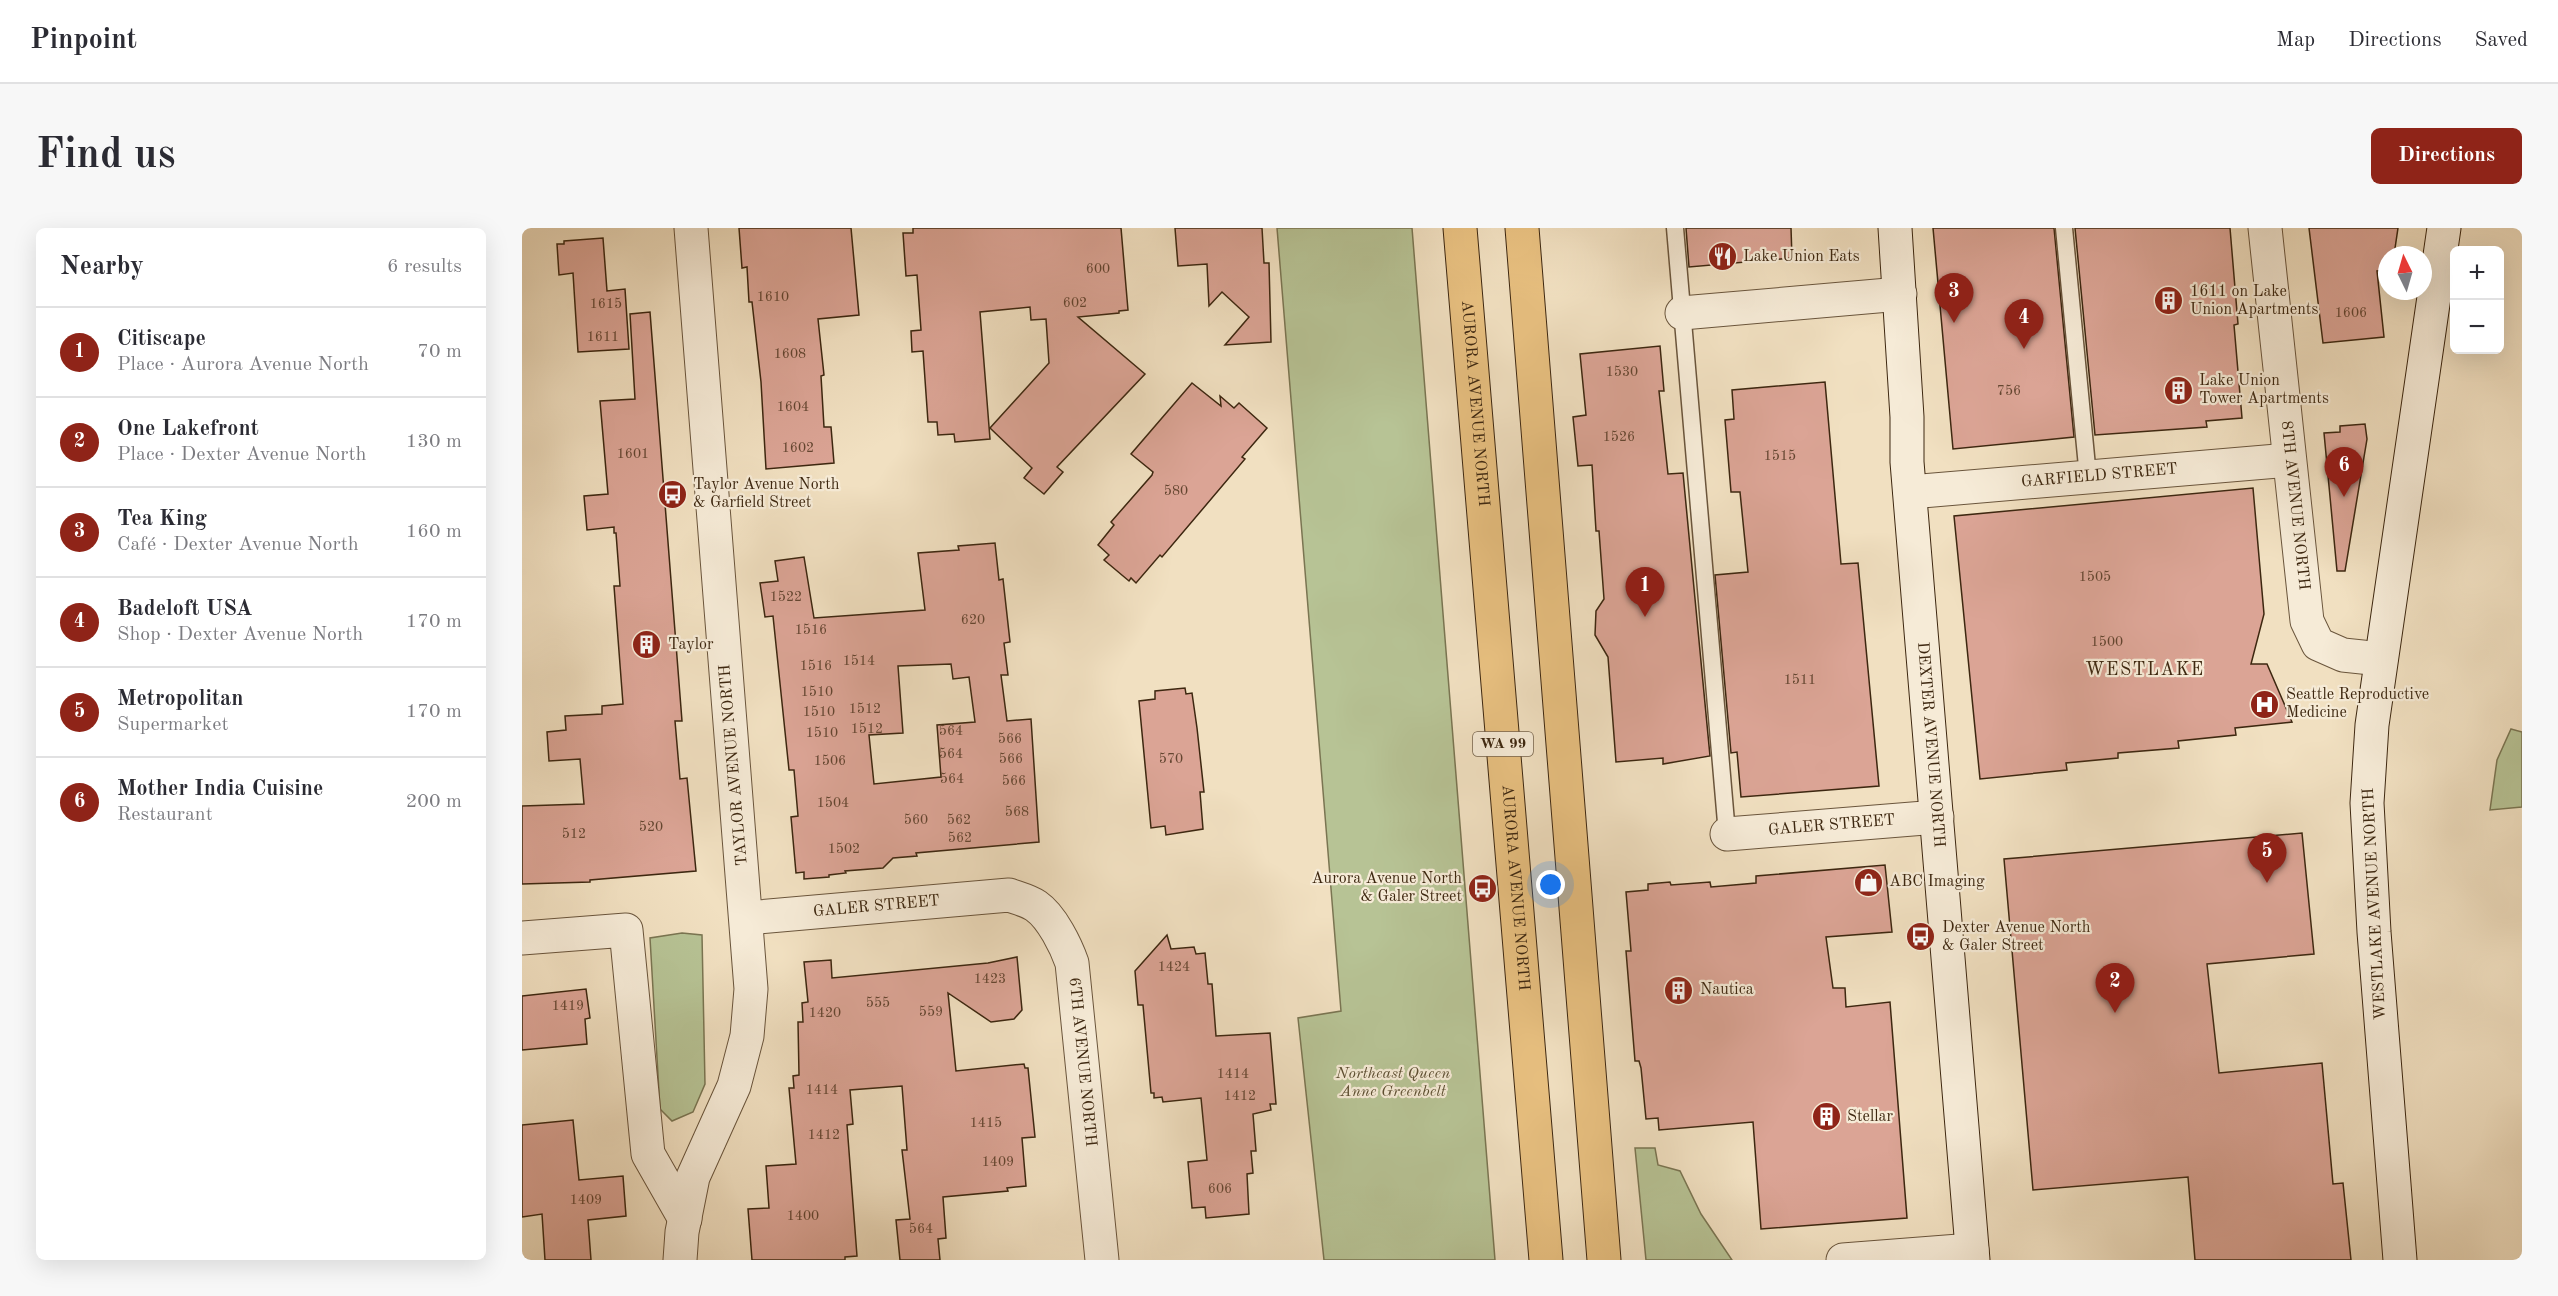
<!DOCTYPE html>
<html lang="en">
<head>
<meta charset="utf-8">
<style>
	:root { --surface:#fff; --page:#f7f7f7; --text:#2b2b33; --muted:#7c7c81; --line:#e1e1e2; --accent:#8f2418 }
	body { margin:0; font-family:"Old Standard TT",serif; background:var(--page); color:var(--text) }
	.controls { position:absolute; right:18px; top:18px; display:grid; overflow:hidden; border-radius:9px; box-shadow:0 6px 24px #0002 }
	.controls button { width:54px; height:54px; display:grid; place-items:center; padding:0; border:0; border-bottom:2px solid var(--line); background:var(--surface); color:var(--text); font:30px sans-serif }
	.compass { position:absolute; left:1856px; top:18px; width:54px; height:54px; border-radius:50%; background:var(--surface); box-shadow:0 6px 24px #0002; rotate:355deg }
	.you { position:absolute; left:1029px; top:657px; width:21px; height:21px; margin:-15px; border:4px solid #fff; border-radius:50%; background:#1a73e8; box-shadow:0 0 0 9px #1a73e833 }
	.badge { display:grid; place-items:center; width:39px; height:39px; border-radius:50%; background:var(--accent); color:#fff; font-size:20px; font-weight:700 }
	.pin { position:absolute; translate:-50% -50px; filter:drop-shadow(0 2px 3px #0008) }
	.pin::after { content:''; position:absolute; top:32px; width:21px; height:18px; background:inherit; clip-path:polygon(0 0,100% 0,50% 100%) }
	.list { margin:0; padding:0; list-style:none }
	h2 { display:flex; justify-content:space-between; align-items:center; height:78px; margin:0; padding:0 24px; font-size:26px }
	h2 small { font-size:20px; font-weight:400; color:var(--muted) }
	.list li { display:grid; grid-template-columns:39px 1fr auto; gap:18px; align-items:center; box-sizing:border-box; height:90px; padding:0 24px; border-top:2px solid var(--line) }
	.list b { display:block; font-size:22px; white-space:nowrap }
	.list p { margin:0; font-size:20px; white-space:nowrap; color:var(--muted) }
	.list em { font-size:20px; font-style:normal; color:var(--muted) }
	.map { position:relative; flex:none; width:2000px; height:1032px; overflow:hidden; border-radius:9px }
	header { display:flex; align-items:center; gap:36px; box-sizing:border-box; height:84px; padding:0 30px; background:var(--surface); border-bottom:2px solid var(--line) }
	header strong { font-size:28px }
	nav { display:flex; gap:33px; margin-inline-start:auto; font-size:21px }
	.intro { display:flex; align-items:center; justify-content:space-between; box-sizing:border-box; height:144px; padding:0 36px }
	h1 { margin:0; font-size:42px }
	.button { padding:15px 27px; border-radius:9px; background:var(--accent); color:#fff; font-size:21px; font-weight:700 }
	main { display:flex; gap:36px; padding:0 36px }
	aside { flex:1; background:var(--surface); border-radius:9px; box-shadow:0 6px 24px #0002 }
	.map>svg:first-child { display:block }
	.green { fill:#b7c395; stroke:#7a7552; stroke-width:1.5 }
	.building { fill:#dba495; stroke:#3d2710; stroke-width:1.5; fill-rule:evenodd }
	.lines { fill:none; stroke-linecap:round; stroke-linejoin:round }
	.service-casing { stroke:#6a553c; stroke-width:19 }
	.minor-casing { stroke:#6a553c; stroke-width:35 }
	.tertiary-casing { stroke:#6a553c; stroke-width:35 }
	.secondary-casing { stroke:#3d2710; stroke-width:35 }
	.trunk-casing { stroke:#3d2710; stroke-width:35 }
	.service { stroke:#f6ebd7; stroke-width:16 }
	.minor { stroke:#f6ebd7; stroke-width:33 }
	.tertiary { stroke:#f6ebd7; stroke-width:33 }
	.secondary { stroke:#f6ebd7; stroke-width:33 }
	.trunk { stroke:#e8c080; stroke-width:33 }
	.labels { text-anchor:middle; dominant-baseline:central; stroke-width:4.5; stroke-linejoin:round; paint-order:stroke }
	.number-label { font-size:14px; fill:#644631 }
	.shield { fill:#f6ebd7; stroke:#74624c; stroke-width:1.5 }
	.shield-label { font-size:15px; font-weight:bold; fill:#3d2710 }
	.poi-label { font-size:16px; fill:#3d2710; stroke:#f6ebd7; text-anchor:start }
	.street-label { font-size:16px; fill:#3d2710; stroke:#f6ebd7 }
	.park-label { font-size:16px; font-style:italic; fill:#5c4e31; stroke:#f6ebd7 }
	.neighbourhood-label { font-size:18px; letter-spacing:1.5px; fill:#3d2710; stroke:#f6ebd7 }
</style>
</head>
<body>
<header>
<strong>Pinpoint</strong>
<nav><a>Map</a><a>Directions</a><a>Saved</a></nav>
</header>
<div class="intro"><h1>Find us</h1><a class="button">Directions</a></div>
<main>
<aside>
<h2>Nearby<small>6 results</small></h2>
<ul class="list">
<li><span class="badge">1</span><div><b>Citiscape</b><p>Place · Aurora Avenue North</p></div><em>70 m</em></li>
<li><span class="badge">2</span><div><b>One Lakefront</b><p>Place · Dexter Avenue North</p></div><em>130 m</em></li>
<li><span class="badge">3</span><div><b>Tea King</b><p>Café · Dexter Avenue North</p></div><em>160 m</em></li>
<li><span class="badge">4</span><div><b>Badeloft USA</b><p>Shop · Dexter Avenue North</p></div><em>170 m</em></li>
<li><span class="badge">5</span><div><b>Metropolitan</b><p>Supermarket</p></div><em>170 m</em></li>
<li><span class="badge">6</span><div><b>Mother India Cuisine</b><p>Restaurant</p></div><em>200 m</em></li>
</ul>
</aside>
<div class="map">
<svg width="2000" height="1032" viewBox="0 0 2000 1032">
	<rect width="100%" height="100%" fill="#f1e0c1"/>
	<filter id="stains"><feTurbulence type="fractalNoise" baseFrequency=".00333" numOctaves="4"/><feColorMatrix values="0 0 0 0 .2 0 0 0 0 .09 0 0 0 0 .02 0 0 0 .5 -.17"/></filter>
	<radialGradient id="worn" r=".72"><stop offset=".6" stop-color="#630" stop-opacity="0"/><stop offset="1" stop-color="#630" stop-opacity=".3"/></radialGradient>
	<!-- green -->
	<g class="green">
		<path d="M755 0H890L973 1032H802L776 790 819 783Z"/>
		<path d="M1989 501 2000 504V579L1968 582 1975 532Z"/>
		<path d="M160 705 180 707 183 856 171 884 150 893 138 881 128 710Z"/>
		<path d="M1113 920H1133L1136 937 1158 943 1179 986 1210 1032H1124Z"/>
	</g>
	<!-- building -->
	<g class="building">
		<path d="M217 0H329L337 87 296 91 302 147 299 148 302 199H309L312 235 244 241 239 154 230 74H227L225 39 220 40Z"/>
		<path d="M391 0H599L606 82 597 83V85L556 89 623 146 535 239 541 244 522 266 502 250 510 240 468 200 527 135 524 91 509 92 508 79 458 84 468 211 433 214 432 206 416 207 415 194H406L401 123 390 124 389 103 399 102 395 47 384 48 381 5H391Z"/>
		<path d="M653 0H740L742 35H747L749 114 703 117 727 89 700 64 687 78 685 36 656 38Z"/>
		<path d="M1164 0H1269L1270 30 1167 39Z"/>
		<path d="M1411 0H1532L1552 209 1431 221Z"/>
		<path d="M1553 0H1708L1716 96 1712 97 1720 190 1684 193 1685 199 1573 207Z"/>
		<path d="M1787 0H1876L1872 27H1865V42L1855 43 1862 109 1801 115Z"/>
		<path d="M81 10 85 63 103 61 107 121 56 124 51 45 37 47 35 16H42V13Z"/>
		<path d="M128 84 160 493H153L158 551 165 550 174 643 68 652V654L0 656V578L62 576 58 531 27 533 25 504 44 502 43 488 80 486V478L101 476 92 358H98L94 305H92V299L65 302 62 268 86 266 78 173 113 171 108 86Z"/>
		<path d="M1138 118 1142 163H1137L1146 246 1161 245 1188 528 1141 536V530L1094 534 1086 429 1073 407 1074 383 1082 371 1077 303H1074L1070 237 1056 238 1051 189 1064 187 1058 126Z"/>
		<path d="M1303 154 1319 336 1336 335 1357 558 1219 569 1215 524 1209 525 1193 347 1226 344 1218 264H1209L1203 192 1212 191 1210 162Z"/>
		<path d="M670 155 699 178 698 168 712 180 717 175 745 200 720 229 723 231 640 329 638 327 614 355 609 350 607 353 582 332 587 327 576 317 592 297 589 294 630 247 631 244 609 226Z"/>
		<path d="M1843 196 1845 211 1823 343H1815L1802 205 1818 204V198Z"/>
		<path d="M1731 260 1742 386 1729 436H1745L1770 494 1713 500 1714 507 1656 513 1657 520 1596 525V530L1544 535 1545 542 1458 551 1432 288Z"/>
		<path d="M473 315 477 352 481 351 488 414 482 415 486 447H479L485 493 509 491 517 614 394 625 395 628 371 630 361 640 323 643 324 645 307 647V649L282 651V644L274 645 269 589 276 588 272 542H267L251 388 243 389 238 355 256 353 253 333 282 329 292 390 403 382 396 325 437 322 436 318ZM429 436 431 451 447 449 453 494 415 497 419 549 352 556 347 507 381 505 376 438Z"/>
		<path d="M663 460 664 466 670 465 675 500 682 564H678L681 601 644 607 643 598 629 600 617 473 633 471V463Z"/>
		<path d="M1780 605 1792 726 1685 736 1697 845 1800 835 1811 956 1821 955 1829 1032H1673L1666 949 1511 962 1482 631Z"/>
		<path d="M1363 637 1370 704 1304 709 1311 760H1323L1324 779 1368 774 1385 990 1239 1001 1231 894 1137 902 1136 890 1124 891 1119 840 1117 833H1113L1104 723H1109L1104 664 1126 662V656L1148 654 1149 657 1188 654 1189 659 1234 655V648Z"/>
		<path d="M645 707 649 721 672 719 674 726 683 725 686 756H690L694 808 748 805 754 876H748L749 882 731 886 734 923H729L731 945 725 946 727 986 684 990 683 979 670 980 666 934 685 932 679 870 641 874 640 869 632 870V865H629L621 777H616L613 743Z"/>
		<path d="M495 729 500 782 492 791 469 794 426 765 434 843 502 836 503 840H506L513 909 500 910 504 958 485 960 486 963 421 969 424 1010 416 1011 418 1032H378L374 992 388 991 380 922H385L380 858 328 862 331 896 325 897 335 1028 323 1029V1032H230L226 981 247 980 244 938 274 936 267 860H272L271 848 277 847 276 794H281L280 775 286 774 282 734 309 732 310 750 466 735Z"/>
		<path d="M64 761 68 790 63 791 65 816 0 822V768Z"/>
		<path d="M51 892 57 952 101 948 104 988 66 992 69 1032H23L20 986 0 989V897Z"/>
	</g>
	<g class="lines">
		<defs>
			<g id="service">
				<path d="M1153 0 1205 606"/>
				<path d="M1542 0 1566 249"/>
			</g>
			<g id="minor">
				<path id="s1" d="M1743 0 1785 393 1796 416 1821 427 1859 431"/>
				<path d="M1160 85 1378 66"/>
				<path id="s2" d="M1388 264 1767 232"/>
				<path id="s3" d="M1205 606 1415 589"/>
				<path id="s4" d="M225 690 487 667C495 670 507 673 514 678 530 689 544 718 550 735L580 1032"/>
				<path d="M0 710 104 702 126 926 163 991"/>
				<path d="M1321 1032 1450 1022"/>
			</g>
			<path id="tertiary" d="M158 1032 160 1004 171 949 212 858 225 808 229 761 169 0"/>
			<g id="secondary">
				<path id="s5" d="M1373 0 1385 189V234L1451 1032"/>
				<path d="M1878 1032 1852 704 1845 575 1850 497 1922 0"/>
			</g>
			<g id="trunk">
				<path id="s6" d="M938 0 1024 1032"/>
				<path d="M1000 0 1082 1032"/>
			</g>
		</defs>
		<!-- service casing -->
		<use href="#service" class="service-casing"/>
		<!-- minor casing -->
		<use href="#minor" class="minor-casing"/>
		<!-- tertiary casing -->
		<use href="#tertiary" class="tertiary-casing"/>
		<!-- secondary casing -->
		<use href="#secondary" class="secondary-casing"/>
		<!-- trunk casing -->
		<use href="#trunk" class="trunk-casing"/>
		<!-- service -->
		<use href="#service" class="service"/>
		<!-- minor -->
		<use href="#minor" class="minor"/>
		<!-- tertiary -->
		<use href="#tertiary" class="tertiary"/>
		<!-- secondary -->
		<use href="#secondary" class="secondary"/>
		<!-- trunk -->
		<use href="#trunk" class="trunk"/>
	</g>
	<!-- icons -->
	<defs>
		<symbol id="restaurant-disc" viewBox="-11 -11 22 22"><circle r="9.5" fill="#8f2418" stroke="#f6ebd7"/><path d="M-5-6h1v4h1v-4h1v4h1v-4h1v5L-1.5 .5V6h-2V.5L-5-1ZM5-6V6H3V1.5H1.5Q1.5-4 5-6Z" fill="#fff"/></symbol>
		<symbol id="building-disc" viewBox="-11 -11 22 22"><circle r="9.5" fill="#8f2418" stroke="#f6ebd7"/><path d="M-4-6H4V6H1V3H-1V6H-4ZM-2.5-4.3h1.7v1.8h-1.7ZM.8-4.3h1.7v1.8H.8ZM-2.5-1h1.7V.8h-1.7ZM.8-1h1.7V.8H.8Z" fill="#fff"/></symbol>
		<symbol id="bus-disc" viewBox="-11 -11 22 22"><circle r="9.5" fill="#8f2418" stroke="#f6ebd7"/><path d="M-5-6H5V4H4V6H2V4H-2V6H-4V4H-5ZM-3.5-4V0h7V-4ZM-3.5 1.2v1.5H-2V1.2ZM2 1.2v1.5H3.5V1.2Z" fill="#fff"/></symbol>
		<symbol id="hospital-disc" viewBox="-11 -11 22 22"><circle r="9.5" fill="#8f2418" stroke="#f6ebd7"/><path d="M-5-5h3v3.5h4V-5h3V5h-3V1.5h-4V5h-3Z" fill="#fff"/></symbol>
		<symbol id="shop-disc" viewBox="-11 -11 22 22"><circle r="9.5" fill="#8f2418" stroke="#f6ebd7"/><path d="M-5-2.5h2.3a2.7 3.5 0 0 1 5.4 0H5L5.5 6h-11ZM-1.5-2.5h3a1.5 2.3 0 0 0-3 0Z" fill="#fff"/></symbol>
	</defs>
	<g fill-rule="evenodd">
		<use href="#restaurant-disc" x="1184" y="12" width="33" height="33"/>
		<use href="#building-disc" x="1630" y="56" width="33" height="33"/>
		<use href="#building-disc" x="1640" y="146" width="33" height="33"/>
		<use href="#bus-disc" x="134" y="250" width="33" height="33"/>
		<use href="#building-disc" x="108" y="400" width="33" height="33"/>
		<use href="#hospital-disc" x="1726" y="460" width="33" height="33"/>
		<use href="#shop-disc" x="1330" y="638" width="33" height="33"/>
		<use href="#bus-disc" x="944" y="644" width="33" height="33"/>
		<use href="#bus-disc" x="1382" y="692" width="33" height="33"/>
		<use href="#building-disc" x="1140" y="746" width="33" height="33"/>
		<use href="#building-disc" x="1288" y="872" width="33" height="33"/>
	</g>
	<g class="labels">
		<!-- number labels -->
		<g class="number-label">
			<text x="576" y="41">600</text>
			<text x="251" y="69">1610</text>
			<text x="553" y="75">602</text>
			<text x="84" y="76">1615</text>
			<text x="1829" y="85">1606</text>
			<text x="81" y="109">1611</text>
			<text x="268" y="126">1608</text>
			<text x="1100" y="144">1530</text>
			<text x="1487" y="163">756</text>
			<text x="271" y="179">1604</text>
			<text x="1097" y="209">1526</text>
			<text x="276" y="220">1602</text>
			<text x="111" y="226">1601</text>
			<text x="1258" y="228">1515</text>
			<text x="654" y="263">580</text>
			<text x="1573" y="349">1505</text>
			<text x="264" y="369">1522</text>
			<text x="451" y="392">620</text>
			<text x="289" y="402">1516</text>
			<text x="1585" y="414">1500</text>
			<text x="337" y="433">1514</text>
			<text x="294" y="438">1516</text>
			<text x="1278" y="452">1511</text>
			<text x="295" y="464">1510</text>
			<text x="343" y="481">1512</text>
			<text x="297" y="484">1510</text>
			<text x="345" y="501">1512</text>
			<text x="429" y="503">564</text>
			<text x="300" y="505">1510</text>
			<text x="488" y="511">566</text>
			<text x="429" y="526">564</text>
			<text x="489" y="531">566</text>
			<text x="649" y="531">570</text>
			<text x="308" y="533">1506</text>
			<text x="430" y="551">564</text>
			<text x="492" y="553">566</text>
			<text x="311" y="575">1504</text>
			<text x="495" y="584">568</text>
			<text x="394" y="592">560</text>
			<text x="437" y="592">562</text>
			<text x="129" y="599">520</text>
			<text x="52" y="606">512</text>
			<text x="438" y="610">562</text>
			<text x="322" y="621">1502</text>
			<text x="652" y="739">1424</text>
			<text x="468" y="751">1423</text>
			<text x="356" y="775">555</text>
			<text x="46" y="778">1419</text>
			<text x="409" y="784">559</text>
			<text x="303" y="785">1420</text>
			<text x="711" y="846">1414</text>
			<text x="300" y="862">1414</text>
			<text x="718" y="868">1412</text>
			<text x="464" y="895">1415</text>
			<text x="302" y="907">1412</text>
			<text x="476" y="934">1409</text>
			<text x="698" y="961">606</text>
			<text x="64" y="972">1409</text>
			<text x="281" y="988">1400</text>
			<text x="399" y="1001">564</text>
		</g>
		<!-- shield labels -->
		<rect class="shield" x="951" y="504" width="60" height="24" rx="4.5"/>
		<g class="shield-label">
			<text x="981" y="516">WA 99</text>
		</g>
		<!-- poi labels -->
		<g class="poi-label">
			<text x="1221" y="29">Lake Union Eats</text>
			<text x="1668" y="64">1611 on Lake<tspan x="1668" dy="18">Union Apartments</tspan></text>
			<text x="1677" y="153">Lake Union<tspan x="1677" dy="18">Tower Apartments</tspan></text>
			<text x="171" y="257">Taylor Avenue North<tspan x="171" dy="18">&amp; Garfield Street</tspan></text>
			<text x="146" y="417">Taylor</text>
			<text x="1764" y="467">Seattle Reproductive<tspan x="1764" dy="18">Medicine</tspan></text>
			<text x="940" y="651" text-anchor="end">Aurora Avenue North<tspan x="940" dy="18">&amp; Galer Street</tspan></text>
			<text x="1367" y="654">ABC Imaging</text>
			<text x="1420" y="700">Dexter Avenue North<tspan x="1420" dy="18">&amp; Galer Street</tspan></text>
			<text x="1178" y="762">Nautica</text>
			<text x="1325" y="889">Stellar</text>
		</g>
		<!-- street labels -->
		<g class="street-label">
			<text stroke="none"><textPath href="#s6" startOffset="176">AURORA AVENUE NORTH</textPath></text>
			<text stroke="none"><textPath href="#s2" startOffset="190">GARFIELD STREET</textPath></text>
			<text stroke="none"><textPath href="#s1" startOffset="279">8TH AVENUE NORTH</textPath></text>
			<text stroke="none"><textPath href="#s5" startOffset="518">DEXTER AVENUE NORTH</textPath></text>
			<text transform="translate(212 537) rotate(-95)">TAYLOR AVENUE NORTH</text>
			<text stroke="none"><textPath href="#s3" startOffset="105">GALER STREET</textPath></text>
			<text stroke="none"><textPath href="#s6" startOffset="662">AURORA AVENUE NORTH</textPath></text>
			<text transform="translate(1853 676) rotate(-93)">WESTLAKE AVENUE NORTH</text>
			<text stroke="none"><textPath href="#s4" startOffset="130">GALER STREET</textPath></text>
			<text stroke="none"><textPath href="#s4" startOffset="460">6TH AVENUE NORTH</textPath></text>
		</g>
		<!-- park labels -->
		<g class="park-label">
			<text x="871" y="846">Northeast Queen<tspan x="871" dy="18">Anne Greenbelt</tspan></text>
		</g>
		<!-- neighbourhood labels -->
		<g class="neighbourhood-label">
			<text x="1623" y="442">WESTLAKE</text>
		</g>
	</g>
	<rect width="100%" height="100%" filter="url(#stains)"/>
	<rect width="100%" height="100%" fill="url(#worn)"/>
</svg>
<div class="controls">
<button>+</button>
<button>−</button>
</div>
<svg class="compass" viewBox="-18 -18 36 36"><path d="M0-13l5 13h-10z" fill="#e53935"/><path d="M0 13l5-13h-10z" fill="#7c7c81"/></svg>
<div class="you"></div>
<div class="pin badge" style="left:1123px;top:389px">1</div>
<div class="pin badge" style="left:1593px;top:785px">2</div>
<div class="pin badge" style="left:1432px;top:95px">3</div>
<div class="pin badge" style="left:1502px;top:121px">4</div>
<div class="pin badge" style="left:1745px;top:655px">5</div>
<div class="pin badge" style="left:1822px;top:269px">6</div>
</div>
</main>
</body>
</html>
